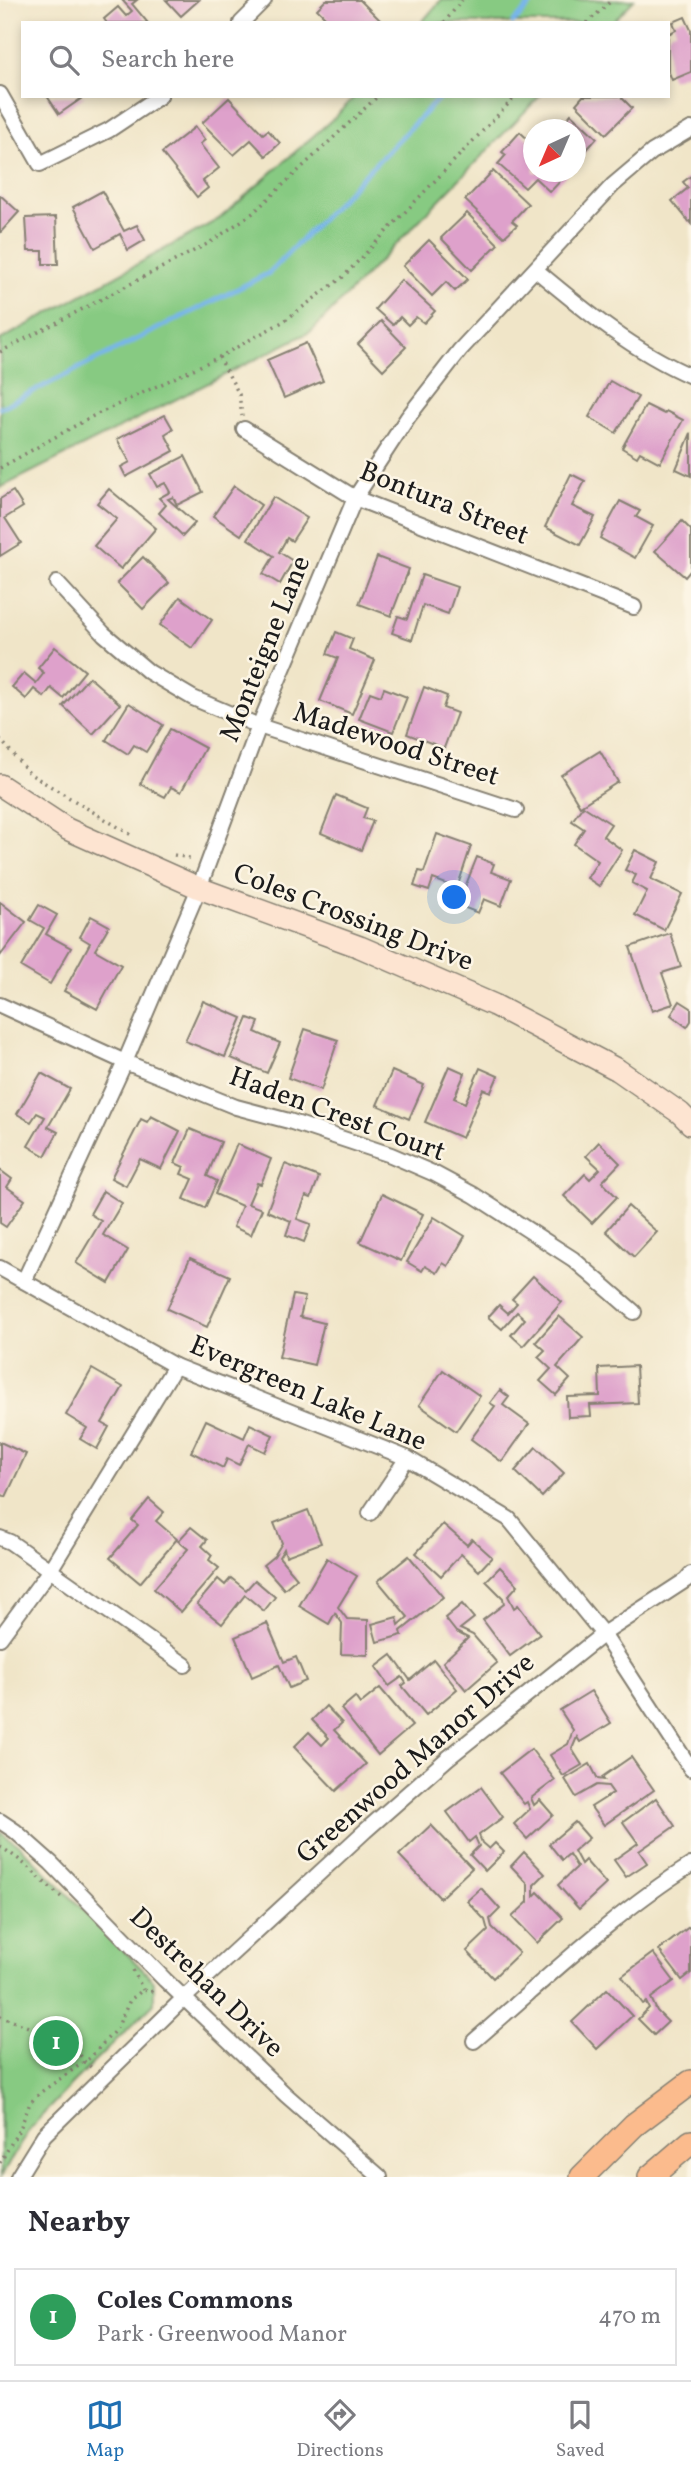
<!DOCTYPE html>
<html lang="en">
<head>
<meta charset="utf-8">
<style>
	:root { --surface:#fff; --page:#f2f2f3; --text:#2b2b33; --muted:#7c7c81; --line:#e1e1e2; --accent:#1f6fb2 }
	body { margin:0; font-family:Vollkorn,serif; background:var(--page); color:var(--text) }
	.compass { position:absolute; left:523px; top:119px; width:63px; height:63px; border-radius:50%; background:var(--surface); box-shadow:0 4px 10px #0003; rotate:224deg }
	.you { position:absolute; left:455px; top:898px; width:24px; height:24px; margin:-18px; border:5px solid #fff; border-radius:50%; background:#1a73e8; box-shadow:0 0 0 10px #1a73e833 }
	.badge { display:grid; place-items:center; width:46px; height:46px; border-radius:50%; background:var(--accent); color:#fff; font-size:23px; font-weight:700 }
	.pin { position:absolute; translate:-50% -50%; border:4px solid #fff; box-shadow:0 2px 7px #0006 }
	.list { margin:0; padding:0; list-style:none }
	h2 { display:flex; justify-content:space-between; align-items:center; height:91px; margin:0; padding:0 28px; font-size:30px }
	h2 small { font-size:23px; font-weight:400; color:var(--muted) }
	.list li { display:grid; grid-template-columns:46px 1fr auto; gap:21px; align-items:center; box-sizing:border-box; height:98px; margin:0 14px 14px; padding:0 14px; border:2px solid var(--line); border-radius:0px }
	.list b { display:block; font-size:26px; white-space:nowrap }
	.list p { margin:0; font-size:23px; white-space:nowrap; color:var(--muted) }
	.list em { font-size:23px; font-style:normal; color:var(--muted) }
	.icon { flex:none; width:38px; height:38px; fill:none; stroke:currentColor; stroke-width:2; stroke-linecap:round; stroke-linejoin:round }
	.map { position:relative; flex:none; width:691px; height:2177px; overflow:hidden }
	.search { position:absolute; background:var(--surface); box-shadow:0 4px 10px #0003; left:21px; right:21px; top:21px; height:77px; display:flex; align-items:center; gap:18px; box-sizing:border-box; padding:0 24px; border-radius:0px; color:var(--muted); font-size:26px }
	.sheet { height:203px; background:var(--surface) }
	nav { display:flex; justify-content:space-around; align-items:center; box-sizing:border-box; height:98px; border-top:2px solid var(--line); background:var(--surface); font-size:19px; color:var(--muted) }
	nav a { display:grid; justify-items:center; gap:4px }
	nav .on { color:var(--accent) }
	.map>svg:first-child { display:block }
	.green { fill:#87ca82; stroke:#52734f; stroke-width:2 }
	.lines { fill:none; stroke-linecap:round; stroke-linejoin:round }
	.stream { stroke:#78b5ea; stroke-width:5 }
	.building { fill:#dea1cb }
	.street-casing { stroke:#868072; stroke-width:18 }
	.secondary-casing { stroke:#868072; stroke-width:24 }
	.primary-casing { stroke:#868072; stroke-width:26 }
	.path { stroke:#868072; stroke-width:3.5; stroke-dasharray:2 5; stroke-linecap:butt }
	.street { stroke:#fff; stroke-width:14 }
	.secondary { stroke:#fde4d1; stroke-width:21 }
	.primary { stroke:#fbbb8d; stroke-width:23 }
	.labels { text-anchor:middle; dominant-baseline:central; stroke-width:5; stroke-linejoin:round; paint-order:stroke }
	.street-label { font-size:28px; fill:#1c1c1c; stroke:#fcf5e5 }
</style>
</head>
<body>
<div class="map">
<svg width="691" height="2177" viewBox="0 0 691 2177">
	<rect width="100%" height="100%" fill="#fcf5e5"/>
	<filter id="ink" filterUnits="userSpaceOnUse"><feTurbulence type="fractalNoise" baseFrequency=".0143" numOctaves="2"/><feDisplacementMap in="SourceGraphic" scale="14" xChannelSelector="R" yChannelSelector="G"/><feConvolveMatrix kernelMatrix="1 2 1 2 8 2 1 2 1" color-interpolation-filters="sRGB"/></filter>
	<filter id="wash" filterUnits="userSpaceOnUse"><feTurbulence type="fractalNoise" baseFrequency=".00686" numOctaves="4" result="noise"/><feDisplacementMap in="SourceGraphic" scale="28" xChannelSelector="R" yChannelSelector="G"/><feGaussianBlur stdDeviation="1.57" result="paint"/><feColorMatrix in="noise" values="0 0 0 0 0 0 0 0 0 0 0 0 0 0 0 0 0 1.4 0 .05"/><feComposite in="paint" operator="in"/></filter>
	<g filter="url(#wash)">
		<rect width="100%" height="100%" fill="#f0e5c8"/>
		<!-- green -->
		<g class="green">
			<path d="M441 0H634L612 23H421Z"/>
			<path d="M355 96H540L312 331 0 488V340L219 219 336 116Z"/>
			<path d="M0 1832 19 1845 154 1981V2003L72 2084 30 2128 1 2177Z"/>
		</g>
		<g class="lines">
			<!-- stream -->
			<g class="stream">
				<path d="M513 23 535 0"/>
				<path d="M0 408 269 273 441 96"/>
			</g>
		</g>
		<g id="blocks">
			<!-- building -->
			<g class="building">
				<path d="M122 0H137L132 4 148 23H107L104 19 118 7 126 16 132 11Z"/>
				<path d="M166 0H199L181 16Z"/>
				<path d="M326 0H360L383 23H331L317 9Z"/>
				<path d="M685 17 691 30V72L672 80 668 70V34L676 30 673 22Z"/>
				<path d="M47 96H85L59 114Z"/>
				<path d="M583 96H620L632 108 606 134 576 104Z"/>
				<path d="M229 98 263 134 268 130 280 143 266 156 251 140 234 155 202 123Z"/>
				<path d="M571 114 597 138 576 162V130H558Z"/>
				<path d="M195 127 205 140 200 144 219 168 203 181 208 188 197 197 162 153Z"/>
				<path d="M520 132 534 145V172H562L566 175 550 192 535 178 525 188 498 164 506 155 502 152Z"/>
				<path d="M493 171 528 204 512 221 517 225 504 237 465 200Z"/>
				<path d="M691 176V224L672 201 688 188 683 182Z"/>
				<path d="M102 191 124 231 137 225 145 240 128 250 120 234 95 248 73 207Z"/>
				<path d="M0 195 19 212 0 233Z"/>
				<path d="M467 213 498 244 472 270 441 238Z"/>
				<path d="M56 217 58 264H43V251H28L26 218Z"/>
				<path d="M429 240 468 279 455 291 446 282 432 296 403 266Z"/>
				<path d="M401 280 435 311 424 323 416 317 408 325 400 317 393 325 375 309Z"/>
				<path d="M381 321 406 347 383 370 358 344Z"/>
				<path d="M306 343 323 381 284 398 267 360Z"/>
				<path d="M610 381 638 397 616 433 589 417Z"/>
				<path d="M646 405 664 414 666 411 683 420 660 463 640 452 637 457 622 448Z"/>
				<path d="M165 415 173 429 165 434 174 451 126 477 121 467 130 462 117 439Z"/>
				<path d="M691 433V476L676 469Z"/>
				<path d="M185 456 203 492 177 505 173 497 168 499 195 523 183 536 159 513 166 505 159 498 170 492 165 483 157 487 150 474Z"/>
				<path d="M571 474 585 481 572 506 595 517 580 545 545 527Z"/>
				<path d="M234 486 261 505 241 535 213 516Z"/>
				<path d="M109 489 156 528 121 569 94 546 117 519 97 503Z"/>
				<path d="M13 491 23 507 5 518 21 543 0 556V499Z"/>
				<path d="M273 497 307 518 292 541 287 538 279 552 293 561 280 584 263 574 274 556 248 539Z"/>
				<path d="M620 501 640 511 636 517 653 526 635 558 600 538Z"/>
				<path d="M682 521 691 530V570L685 577 655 551Z"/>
				<path d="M143 557 169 583 143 609 117 583Z"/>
				<path d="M377 557 409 569 391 616 359 604Z"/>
				<path d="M422 575 457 587 448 614 423 605 412 640 392 633 398 616 407 619Z"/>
				<path d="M180 597 212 620 192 648 160 625Z"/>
				<path d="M336 632 353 639 349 649 375 660 352 714 320 701 338 658 327 654Z"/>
				<path d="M55 647 85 671 63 698 51 688 44 697 34 689 26 699 12 687 24 673 36 683 44 673 38 668Z"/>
				<path d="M89 677 120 704 93 734 63 706Z"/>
				<path d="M424 687 447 696 443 708 457 713 444 748 407 734Z"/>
				<path d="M384 688 407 697 393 732 359 719 370 692 381 696Z"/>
				<path d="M129 703 163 725 146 752 134 745 128 754 106 740Z"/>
				<path d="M170 729 205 748 181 792 171 787 165 797 140 784Z"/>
				<path d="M600 751 618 782 580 806 561 775Z"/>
				<path d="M336 795 367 808 363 818 373 821 361 850 321 833Z"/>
				<path d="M583 806 611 824 603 836 622 850 599 886 587 878 598 861 574 844 584 829 572 821Z"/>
				<path d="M437 834 471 846 457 888 433 879 429 891 414 886 419 871 424 872Z"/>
				<path d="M635 850 659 862 651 879 682 894 664 930 635 915 647 891 632 883 636 875 625 870Z"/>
				<path d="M477 857 494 864 491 872 511 879 501 906 484 899 478 913 458 905Z"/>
				<path d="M0 902 26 922 0 956Z"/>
				<path d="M39 905 57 915 46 934 71 948 50 984 21 967 44 928 30 920Z"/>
				<path d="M91 916 109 926 95 950 121 965 97 1009 64 991 90 943 80 937Z"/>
				<path d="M670 933 681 967 662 973 673 1004 652 1011 630 947Z"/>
				<path d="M203 1001 242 1018 225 1057 185 1041Z"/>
				<path d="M680 1001 691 1008V1021L687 1027 671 1015Z"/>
				<path d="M248 1018 259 1022 255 1032 280 1043 267 1073 231 1058Z"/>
				<path d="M305 1029 338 1040 321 1090 288 1078Z"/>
				<path d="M449 1066 465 1073 454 1098 465 1103 480 1068 498 1076 491 1092 483 1089 462 1138 425 1122Z"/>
				<path d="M392 1071 424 1085 409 1119 377 1105Z"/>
				<path d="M41 1073 70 1089 48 1127 58 1132 45 1156 28 1146 45 1117 37 1113 31 1122 17 1114Z"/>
				<path d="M151 1116 180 1131 161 1169 140 1159 126 1186 111 1178 141 1119 147 1122Z"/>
				<path d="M190 1129 221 1142 207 1176 217 1181 205 1208 184 1199 193 1179 181 1174 184 1167 175 1163Z"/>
				<path d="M599 1142 620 1163 602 1182 617 1197 592 1223 564 1196 585 1174 590 1179 600 1169 586 1156Z"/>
				<path d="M237 1144 271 1159 261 1184 257 1183 248 1204 262 1209 251 1235 233 1227 242 1206 215 1194Z"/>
				<path d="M285 1164 319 1177 311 1198 306 1196 297 1219 311 1224 304 1242 286 1235 291 1221 267 1211Z"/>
				<path d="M0 1170 12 1179 7 1187 25 1200 6 1227 0 1223Z"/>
				<path d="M103 1191 122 1203 103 1235 128 1250 109 1283 76 1263 101 1221 90 1214Z"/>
				<path d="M382 1194 423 1214 401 1261 360 1242Z"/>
				<path d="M628 1206 657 1232 634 1257 606 1231Z"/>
				<path d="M434 1217 465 1236 448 1266 443 1263 437 1273 425 1266 422 1271 407 1262Z"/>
				<path d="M190 1258 230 1276 207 1327 167 1309Z"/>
				<path d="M533 1276 562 1302 523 1346 511 1335 525 1319 517 1312 502 1329 488 1317 499 1305 508 1313 517 1303 512 1299Z"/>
				<path d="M293 1295 305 1297 300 1317 324 1323 314 1365 279 1357Z"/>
				<path d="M559 1316 583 1337 557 1367 570 1379 556 1395 540 1381 551 1369 538 1357 545 1350 536 1342Z"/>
				<path d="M636 1366 638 1403 590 1405 591 1416 568 1417 567 1397 600 1396 599 1368Z"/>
				<path d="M92 1369 123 1387 102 1423 109 1427 97 1449 80 1439 87 1428 66 1415Z"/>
				<path d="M443 1370 480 1396 456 1431 419 1405Z"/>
				<path d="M500 1390 509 1397 503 1405 529 1424 502 1462 471 1439 495 1406 490 1403Z"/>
				<path d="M206 1420 244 1438 250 1424 273 1435 265 1452 249 1444 239 1465 227 1459 223 1468 191 1452Z"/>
				<path d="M0 1442 26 1454 6 1497 0 1494Z"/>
				<path d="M536 1447 564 1473 542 1497 515 1471Z"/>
				<path d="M149 1499 164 1512 156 1521 177 1539 140 1583 110 1558 138 1525 132 1520Z"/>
				<path d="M308 1510 321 1543 286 1556 284 1549 279 1557 297 1578 284 1589 263 1565 274 1556 282 1543 274 1523Z"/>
				<path d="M443 1524 467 1545 472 1539 492 1557 479 1571 461 1554 441 1576 416 1553Z"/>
				<path d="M191 1527 207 1540 202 1546 212 1555 209 1560 219 1568 181 1612 154 1589 188 1549 178 1541Z"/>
				<path d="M409 1556 443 1597 401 1631 402 1635 377 1642 372 1624 397 1617 399 1625 408 1617 378 1581Z"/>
				<path d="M327 1558 357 1576 338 1607 347 1619 368 1620V1655L341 1654 342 1623 335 1613 329 1624 299 1606Z"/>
				<path d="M500 1567 518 1585 508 1596 514 1608 518 1605 540 1634 510 1656 483 1620 504 1604 503 1598 486 1581Z"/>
				<path d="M231 1578 246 1590 255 1580 275 1597 264 1611 245 1595 222 1624 197 1604 218 1579 225 1585Z"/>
				<path d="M462 1604 474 1618 460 1629 473 1635 497 1663 466 1690 443 1662 468 1638 456 1632 445 1618Z"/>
				<path d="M267 1623 284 1662 296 1657 306 1681 289 1688 279 1665 252 1677 235 1637Z"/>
				<path d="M392 1655 410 1680 434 1660 457 1689 426 1715 402 1686 406 1683 402 1677 389 1686 376 1667Z"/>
				<path d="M380 1688 412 1726 378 1755 341 1709 355 1697 360 1704Z"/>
				<path d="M591 1691 611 1723 580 1742 577 1737 572 1749 582 1765 563 1776 550 1755 568 1744 573 1730 560 1710Z"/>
				<path d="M326 1706 342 1723 334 1730 366 1764 336 1791 294 1747 309 1732 322 1745 329 1738 312 1720Z"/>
				<path d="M531 1749 555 1780 531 1798 534 1805 540 1800 553 1815 527 1839 514 1824 530 1809 527 1802 524 1804 500 1773Z"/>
				<path d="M631 1757 654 1790 604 1825 591 1807 613 1793 608 1786 597 1785 576 1797 565 1779 590 1764 598 1779 604 1780 602 1777Z"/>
				<path d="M481 1787 503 1817 479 1835 482 1843 489 1849 495 1843 504 1852 485 1871 470 1855 479 1846 475 1837 469 1842 447 1812Z"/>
				<path d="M656 1798 675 1826 639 1851 647 1863 626 1877 614 1860 638 1843 623 1822Z"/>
				<path d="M575 1822 589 1838 574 1851 581 1864 585 1860 606 1884 579 1909 558 1885 577 1867 569 1854 562 1860 549 1844Z"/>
				<path d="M431 1825 472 1868 440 1898 399 1855Z"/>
				<path d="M524 1852 545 1874 534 1885V1896L538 1892 563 1918 537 1943 512 1917 528 1902V1884L511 1866Z"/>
				<path d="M481 1888 500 1909 490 1919 492 1927 519 1953 493 1978 467 1951 488 1931 485 1920 467 1901Z"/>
				<path d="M689 1927 691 1930V1973L682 1980 659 1950Z"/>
				<path d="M653 1953 674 1981 651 1998 657 2011 668 2022 654 2035 638 2019 649 2008 646 2002 643 2004 622 1976Z"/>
				<path d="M607 1989 632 2016 597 2049 572 2022Z"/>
			</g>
		</g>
	</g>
	<g filter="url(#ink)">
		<use href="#blocks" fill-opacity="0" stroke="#868072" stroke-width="2"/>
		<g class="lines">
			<defs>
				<g id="street">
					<path d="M241 23 264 0"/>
					<path d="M0 94 40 164 109 130 160 96"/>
					<path d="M536 270C584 310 633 351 691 376"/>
					<path d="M244 429 355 498 634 607"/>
					<path d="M57 583 104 634 149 672 193 698 259 726 516 810"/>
					<path d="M0 1005 125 1062 236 1107 289 1121 391 1155 435 1174 474 1195 573 1259 634 1312"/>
					<path d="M0 1268 175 1366 407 1458 509 1519 603 1634 691 1769"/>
					<path d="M24 1281 125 1062 199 888 259 726 355 498 408 417 460 350 613 185 652 152 691 129"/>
					<path d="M370 1513 407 1458"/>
					<path d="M0 1538 10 1542 185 1665"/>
					<path d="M0 1638 50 1570 175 1366"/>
					<path d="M0 1821 15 1831 51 1863 165 1980 286 2095 380 2177"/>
					<path d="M474 2041C544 1981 613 1914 691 1865"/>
					<path d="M18 2177 44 2135 185 1997 365 1831 448 1758 603 1634 686 1580 691 1574"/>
				</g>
				<path id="secondary" d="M0 785 67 829 199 888 360 947 494 1005 618 1070 680 1113 691 1124"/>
				<g id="primary">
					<path d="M582 2177 634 2125 691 2082"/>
					<path d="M650 2177 691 2142"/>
				</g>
			</defs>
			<!-- street casing -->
			<use href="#street" class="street-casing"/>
			<!-- secondary casing -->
			<use href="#secondary" class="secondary-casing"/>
			<!-- primary casing -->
			<use href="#primary" class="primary-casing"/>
			<!-- path -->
			<g class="path">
				<path d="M444 23 462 0"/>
				<path d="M587 23 612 0"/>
				<path d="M0 352 209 243 253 213 378 96"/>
				<path d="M219 357 239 394 242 416"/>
				<path d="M0 468 89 418 219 357 284 321 343 277 516 96"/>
				<path d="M0 739 30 774 133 836"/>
				<path d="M174 855 194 859"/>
				<path d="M0 1847C23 1859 41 1881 61 1897"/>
				<path d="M133 1970 143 1990"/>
				<path d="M0 2016 72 2044 85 2062 93 2069"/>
				<path d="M0 2163 21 2126 30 2103 41 2092 90 2058 117 2028 130 2000 143 1990 150 1992 155 1988"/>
			</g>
			<!-- street -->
			<use href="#street" class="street"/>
			<!-- secondary -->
			<use href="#secondary" class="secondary"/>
			<!-- primary -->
			<use href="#primary" class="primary"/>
		</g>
	</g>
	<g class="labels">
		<!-- street labels -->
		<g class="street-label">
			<text transform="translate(444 504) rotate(22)">Bontura Street</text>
			<text transform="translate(266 649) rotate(-68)">Monteigne Lane</text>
			<text transform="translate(396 745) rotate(18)">Madewood Street</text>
			<text transform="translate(353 918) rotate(21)">Coles Crossing Drive</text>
			<text transform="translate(337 1115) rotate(20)">Haden Crest Court</text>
			<text transform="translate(308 1394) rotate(23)">Evergreen Lake Lane</text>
			<text transform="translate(416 1759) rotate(-41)">Greenwood Manor Drive</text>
			<text transform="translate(206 1983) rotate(44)">Destrehan Drive</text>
		</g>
	</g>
</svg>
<svg class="compass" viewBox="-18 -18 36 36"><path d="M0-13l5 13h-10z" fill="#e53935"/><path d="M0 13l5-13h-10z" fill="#7c7c81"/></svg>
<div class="you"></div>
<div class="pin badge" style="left:56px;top:2043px;background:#2e9e5b">1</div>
<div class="search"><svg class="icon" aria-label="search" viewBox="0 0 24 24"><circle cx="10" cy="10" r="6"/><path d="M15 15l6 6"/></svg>Search here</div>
</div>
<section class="sheet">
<h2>Nearby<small></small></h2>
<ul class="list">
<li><span class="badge" style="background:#2e9e5b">1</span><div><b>Coles Commons</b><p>Park · Greenwood Manor</p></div><em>470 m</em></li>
</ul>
</section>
<nav>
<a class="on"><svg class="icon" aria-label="map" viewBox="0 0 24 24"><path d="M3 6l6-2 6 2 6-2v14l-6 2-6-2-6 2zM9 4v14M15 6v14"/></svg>Map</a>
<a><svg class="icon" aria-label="directions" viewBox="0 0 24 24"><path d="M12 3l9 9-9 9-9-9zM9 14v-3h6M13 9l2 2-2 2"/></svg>Directions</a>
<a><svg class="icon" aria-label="saved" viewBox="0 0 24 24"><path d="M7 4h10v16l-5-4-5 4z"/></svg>Saved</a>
</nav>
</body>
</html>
